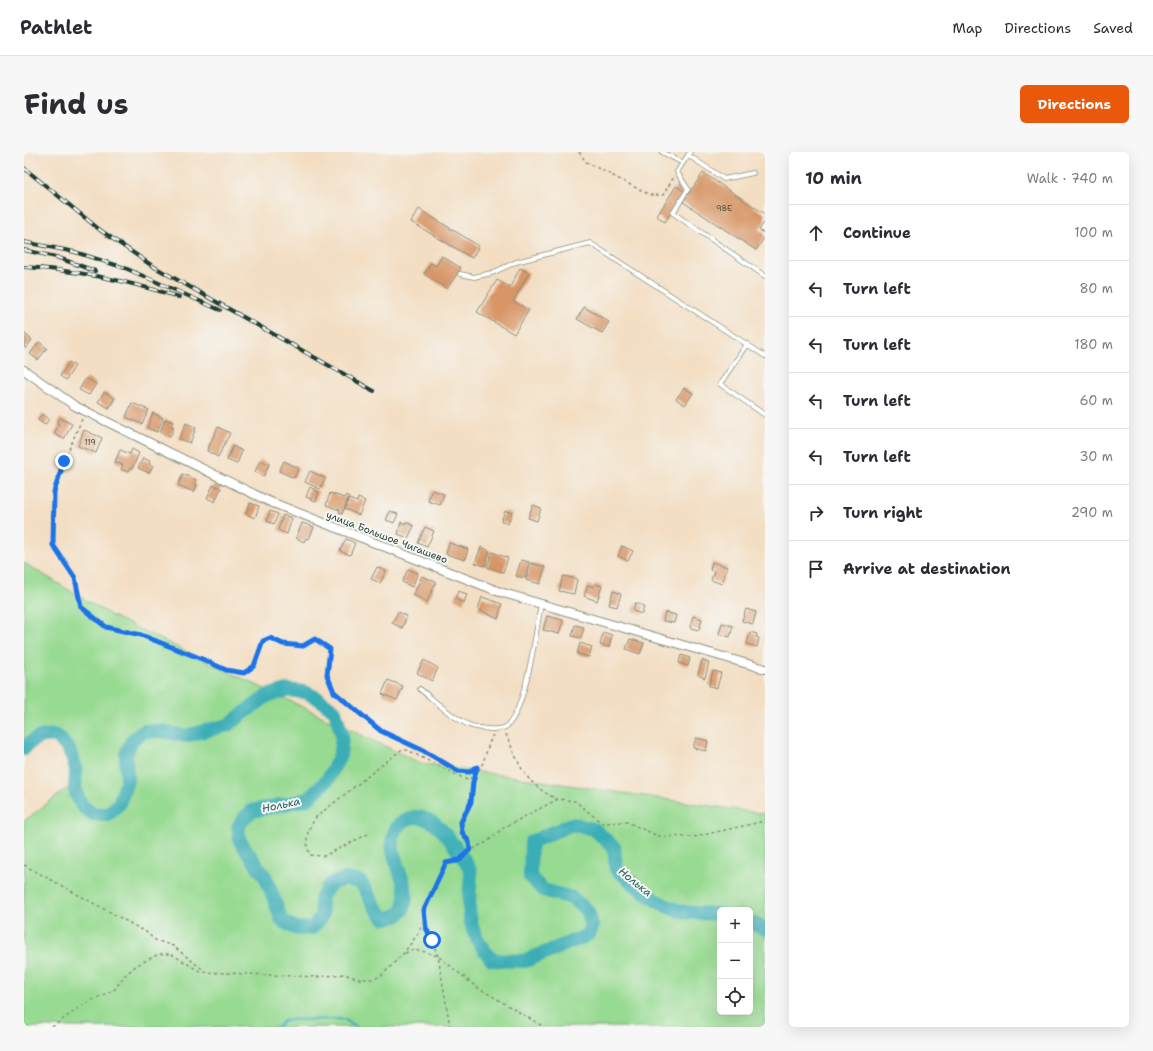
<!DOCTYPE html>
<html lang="en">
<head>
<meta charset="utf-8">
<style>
	:root { --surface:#fff; --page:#f7f7f7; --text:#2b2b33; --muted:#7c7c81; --line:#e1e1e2; --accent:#ea580c }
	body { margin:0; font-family:"Shantell Sans",sans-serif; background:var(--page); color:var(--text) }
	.controls { position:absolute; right:12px; bottom:12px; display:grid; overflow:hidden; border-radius:6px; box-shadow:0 4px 16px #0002 }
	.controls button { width:36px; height:36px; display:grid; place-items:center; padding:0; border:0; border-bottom:1px solid var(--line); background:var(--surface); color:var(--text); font:20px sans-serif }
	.stop { position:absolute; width:12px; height:12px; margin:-9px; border:3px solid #1a73e8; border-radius:50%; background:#fff }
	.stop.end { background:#1a73e8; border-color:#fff; box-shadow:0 1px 4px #0008 }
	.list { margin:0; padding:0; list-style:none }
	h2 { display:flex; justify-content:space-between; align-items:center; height:52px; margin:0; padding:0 16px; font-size:17px }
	h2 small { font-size:13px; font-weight:400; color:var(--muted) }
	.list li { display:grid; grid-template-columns:26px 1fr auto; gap:12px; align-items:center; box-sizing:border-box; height:56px; padding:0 16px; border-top:1px solid var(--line) }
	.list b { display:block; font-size:15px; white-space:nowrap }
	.list em { font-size:13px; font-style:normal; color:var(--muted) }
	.icon { flex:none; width:22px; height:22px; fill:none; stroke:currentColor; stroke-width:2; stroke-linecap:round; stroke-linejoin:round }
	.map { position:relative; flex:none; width:741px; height:875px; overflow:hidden; border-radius:6px }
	header { display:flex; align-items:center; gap:24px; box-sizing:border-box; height:56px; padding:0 20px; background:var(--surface); border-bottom:1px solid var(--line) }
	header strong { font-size:19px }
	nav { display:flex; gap:22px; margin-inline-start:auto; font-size:14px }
	.intro { display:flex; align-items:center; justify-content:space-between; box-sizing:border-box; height:96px; padding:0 24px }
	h1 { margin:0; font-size:28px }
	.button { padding:10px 18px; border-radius:6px; background:var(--accent); color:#fff; font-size:14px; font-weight:700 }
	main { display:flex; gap:24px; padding:0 24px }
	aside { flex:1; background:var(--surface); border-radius:6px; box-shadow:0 4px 16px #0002 }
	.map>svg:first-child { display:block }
	.green { fill:#97da91; stroke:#5b8c62; fill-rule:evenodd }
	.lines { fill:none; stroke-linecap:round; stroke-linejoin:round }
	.stream { stroke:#3badb6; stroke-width:2.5 }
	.river { stroke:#3badb6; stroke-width:14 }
	.building { fill:#d89667 }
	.lane-casing { stroke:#898e7c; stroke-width:5.5 }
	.street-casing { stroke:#898e7c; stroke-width:10 }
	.path { stroke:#898e7c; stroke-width:1.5; stroke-dasharray:3 3; stroke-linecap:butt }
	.lane { stroke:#fff; stroke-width:4 }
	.street { stroke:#fff; stroke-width:8 }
	.rail-casing { stroke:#1f3d34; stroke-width:4 }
	.rail { stroke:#f6f6f2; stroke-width:2.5; stroke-dasharray:8; stroke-linecap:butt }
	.route { stroke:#1a73e8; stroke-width:5 }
	.labels { text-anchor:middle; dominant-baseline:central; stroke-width:4; stroke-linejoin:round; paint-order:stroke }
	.number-label { font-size:8px; fill:#4d5341 }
	.street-label { font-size:10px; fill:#1f3d34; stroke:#f6f6f2 }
	.water-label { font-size:11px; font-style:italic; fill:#275f5b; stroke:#f6f6f2 }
</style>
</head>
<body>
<header>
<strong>Pathlet</strong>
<nav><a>Map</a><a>Directions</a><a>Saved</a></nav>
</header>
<div class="intro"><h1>Find us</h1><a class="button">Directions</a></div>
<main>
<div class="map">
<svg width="741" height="875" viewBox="0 0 741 875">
	<rect width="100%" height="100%" fill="#f6f6f2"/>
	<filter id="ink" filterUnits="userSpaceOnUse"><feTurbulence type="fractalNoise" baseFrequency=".025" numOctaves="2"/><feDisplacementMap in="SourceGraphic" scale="8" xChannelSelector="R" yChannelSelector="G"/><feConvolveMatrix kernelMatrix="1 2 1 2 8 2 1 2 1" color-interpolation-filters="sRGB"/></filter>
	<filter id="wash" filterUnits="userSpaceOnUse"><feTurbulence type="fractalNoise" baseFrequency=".012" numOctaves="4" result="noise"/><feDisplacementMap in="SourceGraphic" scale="16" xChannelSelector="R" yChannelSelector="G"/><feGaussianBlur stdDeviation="0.9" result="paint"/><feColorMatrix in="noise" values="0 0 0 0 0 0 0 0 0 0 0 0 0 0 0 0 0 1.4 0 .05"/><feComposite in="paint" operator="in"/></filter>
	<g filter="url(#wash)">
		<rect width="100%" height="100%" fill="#f3dec3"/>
		<!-- green -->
		<path class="green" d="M0 411 90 465 396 611 741 662V875H0V669L52 630C53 610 46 598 33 584 18 582 9 586 0 597ZM696 758H726V860H696Z"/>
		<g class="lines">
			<!-- stream -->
			<path class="stream" d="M254 875 261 868 320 867 332 875"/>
			<!-- river -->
			<g class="river">
				<path d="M0 597C9 586 18 582 33 584L45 598 52 616 51 639 58 654 69 662H84L95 652 103 629 102 602 108 588 120 579H137L161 584 204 573 243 544 263 538 281 540 295 547 311 559 318 583 316 603 304 627 284 647 228 659 221 665 214 675 216 689 242 726 258 769 273 777 288 776 298 765 297 746 306 732 320 727 337 730 351 755 360 766C367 766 375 765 379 757 388 738 372 717 369 698 366 682 374 667 391 665 412 664 428 690 438 705"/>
				<path d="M440 707 446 718 447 724C443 761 443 779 468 808L501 809 564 783 568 774 564 759 548 746 519 738 506 725 507 690 548 672 570 677 590 695 592 717C612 733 631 752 656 759 669 762 683 761 696 762"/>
				<path d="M726 770 741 777"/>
			</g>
		</g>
		<g id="blocks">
			<!-- building -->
			<g class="building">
				<path d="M679 21 741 62V69L735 78 741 82V85L732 98 659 50Z"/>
				<path d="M652 34 660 39 641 70 633 64Z"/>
				<path d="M395 57 455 94 448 106 387 70Z"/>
				<path d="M418 104 437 116 423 137 400 122 407 111 412 114Z"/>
				<path d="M496 116 505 121 489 149 505 158 490 182 453 160 473 128 486 135Z"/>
				<path d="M560 155 585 170 578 181 553 167Z"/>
				<path d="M0 181 8 188 2 196 0 195Z"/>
				<path d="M15 190 23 196 14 208 6 202Z"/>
				<path d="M45 210 51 214 42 228 36 224Z"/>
				<path d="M62 226 72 232 65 243 55 238Z"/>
				<path d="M660 236 669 241 661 253 652 247Z"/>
				<path d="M80 240 91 246 85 256 74 250Z"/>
				<path d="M108 251 125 258 118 272 102 265Z"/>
				<path d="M129 261 139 266 133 280 123 276Z"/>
				<path d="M18 262 25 267 21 273 14 268Z"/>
				<path d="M36 266 48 272 40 287 30 282 35 272 33 271Z"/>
				<path d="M141 267 149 270 147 274 150 275 146 285 136 280Z"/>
				<path d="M162 271 172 276 166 291 155 287Z"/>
				<path d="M194 275 206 281 194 305 183 299Z"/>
				<path d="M60 278 78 286 72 301 54 294Z"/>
				<path d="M209 294 218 299 213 312 203 308Z"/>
				<path d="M108 297 115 301 108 317 106 316 104 320 97 317 99 313 91 310 96 298 106 302Z"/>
				<path d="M119 306 126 309 125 312 129 314 125 321 114 316Z"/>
				<path d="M236 308 245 312 240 324 231 320Z"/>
				<path d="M260 309 275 316 270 326 255 319Z"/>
				<path d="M286 319 301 326 296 337 281 330Z"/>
				<path d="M159 322 172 328 170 332 173 333 170 340 154 333Z"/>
				<path d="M189 333 197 336 191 350 183 346Z"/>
				<path d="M286 335 295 340 292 349 282 345Z"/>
				<path d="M408 338 420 342 416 353 404 349Z"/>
				<path d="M306 341 320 346 322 343 325 345 318 362 315 361 316 358 302 353Z"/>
				<path d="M334 346 341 349 335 363 321 357 325 347 333 350Z"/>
				<path d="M226 351 235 354 231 366 222 362Z"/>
				<path d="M509 353 517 356 513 369 504 366Z"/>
				<path d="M246 359 254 362 250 372 243 369Z"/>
				<path d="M366 359 374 362 370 371 362 368Z"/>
				<path d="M481 359 488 361 484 372 477 369Z"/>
				<path d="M259 363 268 366 263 382 254 378Z"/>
				<path d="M377 370 381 372 382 370 390 374 384 386 374 382Z"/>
				<path d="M278 371 290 375 285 387 282 386 280 390 272 386Z"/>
				<path d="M401 375 410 379 403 395 394 391Z"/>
				<path d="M322 387 331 391 326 403 316 399Z"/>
				<path d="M425 391 444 397 441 408 422 402Z"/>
				<path d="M598 394 609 399 604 409 594 404Z"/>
				<path d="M457 395 466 399 461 414 451 411Z"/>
				<path d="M468 400 484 406 479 420 463 415Z"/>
				<path d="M497 408 505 410 501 426 492 424Z"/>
				<path d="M688 410 703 415 698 432 687 428 690 419 686 418Z"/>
				<path d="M507 411 521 415 516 432 502 428Z"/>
				<path d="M353 415 362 419 356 431 347 427Z"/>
				<path d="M384 417 394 421 388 435 378 430Z"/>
				<path d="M398 424 412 430 403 450 389 443Z"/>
				<path d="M539 424 553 427 550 442 535 439Z"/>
				<path d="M571 432 578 434 573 449 560 444 564 433 570 435Z"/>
				<path d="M434 439 443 442 440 451 431 447Z"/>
				<path d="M589 439 597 442 593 455 585 453Z"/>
				<path d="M458 445 478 452 474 467 454 457Z"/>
				<path d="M611 451 620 454 618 462 609 459Z"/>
				<path d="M722 457 732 460 729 472 718 469Z"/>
				<path d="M374 460 383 464 378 476 368 471Z"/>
				<path d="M641 460 652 463 650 471 639 469Z"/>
				<path d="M523 464 539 468 535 482 519 478Z"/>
				<path d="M669 464 678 467 675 478 666 476Z"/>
				<path d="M698 471 709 474 706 485 695 482Z"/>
				<path d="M551 473 560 475 557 486 548 484Z"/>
				<path d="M579 480 588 483 585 495 576 493Z"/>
				<path d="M726 480 733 482 732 485 735 486 733 495 723 492Z"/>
				<path d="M606 487 620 491 616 502 602 497Z"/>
				<path d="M556 491 568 495 565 505 553 502Z"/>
				<path d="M657 503 666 506 664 514 655 511Z"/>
				<path d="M400 508 414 516 408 529 393 521Z"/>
				<path d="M678 508 685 511 681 526 674 523Z"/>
				<path d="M689 519 697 521 693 536 685 534Z"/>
				<path d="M364 528 379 534 373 548 358 542Z"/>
				<path d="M672 586 684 589 682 599 669 596Z"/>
			</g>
		</g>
	</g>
	<g filter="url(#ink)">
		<use href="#blocks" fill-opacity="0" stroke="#898e7c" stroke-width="1"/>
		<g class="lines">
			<defs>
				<g id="lane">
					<path d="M638 0 659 11"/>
					<path d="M666 0 653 20 664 37 649 61 741 124"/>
					<path d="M664 3 700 27 729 21"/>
					<path d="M436 122 450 125 468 121 492 110 566 91 741 204"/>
					<path d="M723 192 696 232 741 263"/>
					<path d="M396 537C411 549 427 565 445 573 453 576 476 580 483 574 502 557 512 479 517 452"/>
				</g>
				<path id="street" d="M0 218 51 254 244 349 476 440 741 517"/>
			</defs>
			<!-- lane casing -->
			<use href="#lane" class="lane-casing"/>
			<!-- street casing -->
			<use href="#street" class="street-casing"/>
			<!-- path -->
			<g class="path">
				<path d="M555 0 562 10 626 43H639L650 25"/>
				<path d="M58 267 40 309 30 340 29 369V393L51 426 57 455 82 475 117 483 178 507 202 518 220 521 230 514 239 489 246 486 259 492 279 494 291 487 306 497 303 523 310 540 357 579 400 599 434 619 446 620 449 616 453 615 449 630 447 650 437 671 438 680 445 690 446 697 444 701"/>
				<path d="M482 582C495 612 500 632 533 647"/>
				<path d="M344 682 300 704 286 703C280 686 283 680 292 665L377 598H383L443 628C462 619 460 599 469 583"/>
				<path d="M0 713 122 780 131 788 149 794 182 820"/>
				<path d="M381 801 388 798 398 799 414 804 451 834 520 875"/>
				<path d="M28 875 62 851 91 837 101 823 113 813 135 802H147L177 820 294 825 320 822 335 827H349L357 824 379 802 393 783 400 769"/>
				<path d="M426 875 414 804 400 769V758L422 711 436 708 452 695 463 690 479 676 534 647 551 649 578 671 603 670 634 684 670 685 741 669"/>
			</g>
			<!-- lane -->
			<use href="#lane" class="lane"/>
			<!-- street -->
			<use href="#street" class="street"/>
			<defs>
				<g id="rail">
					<path d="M0 16 76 78 127 113 350 239"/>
					<path d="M0 90 51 100 101 116 196 158"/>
					<path d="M0 98 32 105 71 119"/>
					<path d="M0 115C53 118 104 129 155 145"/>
				</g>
			</defs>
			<!-- rail casing -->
			<use href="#rail" class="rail-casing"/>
			<!-- rail -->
			<use href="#rail" class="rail"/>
		</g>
	</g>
	<g class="lines" filter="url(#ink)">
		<!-- route -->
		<path class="route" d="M40 309 30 340 29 393 51 426 57 455 82 475 117 483 178 507 202 518 220 521 230 514 239 489 246 486 259 492 279 494 291 487 306 497 303 523 310 540 357 579 400 599 434 619 446 620 450 616 453 615 449 630 447 650 437 670 438 680 445 690 446 697 436 708 422 711 400 758 402 776 408 788"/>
	</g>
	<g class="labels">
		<!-- number labels -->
		<g class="number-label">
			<text x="700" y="56">98Е</text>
			<text x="66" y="290">119</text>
		</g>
		<!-- street labels -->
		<g class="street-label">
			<text transform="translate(363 385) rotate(21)">улица Большое Чигашево</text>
		</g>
		<!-- water labels -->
		<g class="water-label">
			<text transform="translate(257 653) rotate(-12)">Нолька</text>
			<text transform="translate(611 730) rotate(39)">Нолька</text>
		</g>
	</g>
</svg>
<div class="controls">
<button>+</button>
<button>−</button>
<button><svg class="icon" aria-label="locate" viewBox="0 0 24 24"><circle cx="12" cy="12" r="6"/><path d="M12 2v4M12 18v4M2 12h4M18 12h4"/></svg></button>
</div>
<div class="stop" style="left:408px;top:788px"></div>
<div class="stop end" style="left:40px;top:309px"></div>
</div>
<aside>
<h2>10 min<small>Walk · 740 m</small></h2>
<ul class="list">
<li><svg class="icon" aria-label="ahead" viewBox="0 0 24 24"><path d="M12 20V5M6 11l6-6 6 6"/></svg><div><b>Continue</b></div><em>100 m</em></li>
<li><svg class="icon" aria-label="left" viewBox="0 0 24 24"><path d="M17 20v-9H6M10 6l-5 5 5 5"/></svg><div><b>Turn left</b></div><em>80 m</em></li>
<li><svg class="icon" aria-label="left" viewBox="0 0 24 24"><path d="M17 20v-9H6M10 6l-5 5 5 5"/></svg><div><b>Turn left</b></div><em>180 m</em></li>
<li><svg class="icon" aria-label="left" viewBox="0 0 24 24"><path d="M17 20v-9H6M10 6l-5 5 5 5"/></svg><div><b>Turn left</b></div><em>60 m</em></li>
<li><svg class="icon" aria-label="left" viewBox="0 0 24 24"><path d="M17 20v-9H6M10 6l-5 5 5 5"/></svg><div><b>Turn left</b></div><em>30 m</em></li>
<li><svg class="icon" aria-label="right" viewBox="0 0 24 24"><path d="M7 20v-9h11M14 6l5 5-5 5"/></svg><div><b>Turn right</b></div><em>290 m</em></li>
<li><svg class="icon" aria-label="arrive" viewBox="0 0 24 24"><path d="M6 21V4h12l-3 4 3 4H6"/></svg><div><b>Arrive at destination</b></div></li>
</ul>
</aside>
</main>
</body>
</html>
